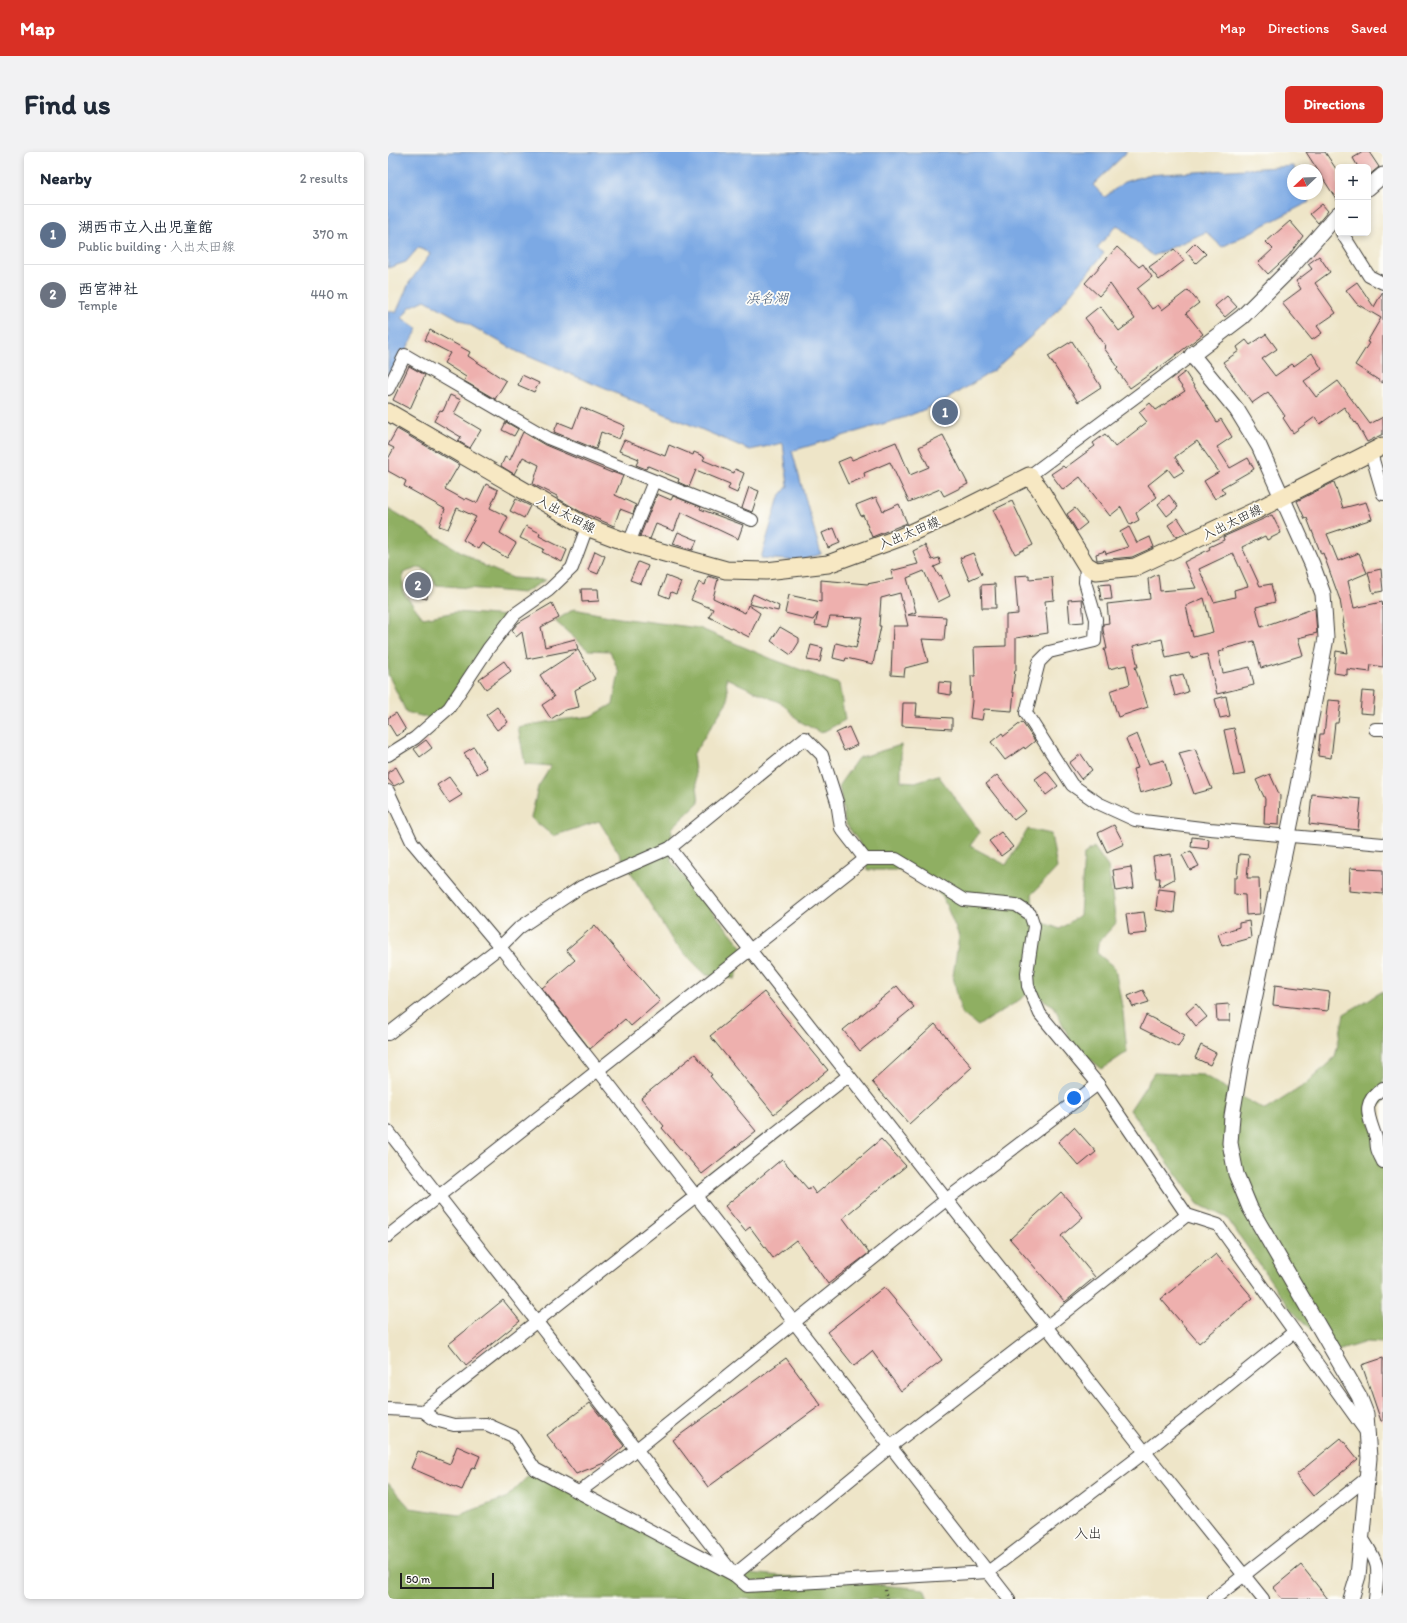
<!DOCTYPE html>
<html lang="en">
<head>
<meta charset="utf-8">
<style>
	:root { --surface:#fff; --page:#f2f2f3; --text:#1f2937; --muted:#747a83; --line:#e0e1e3; --accent:#d93025 }
	body { margin:0; font-family:Itim,"Klee One",sans-serif; background:var(--page); color:var(--text) }
	.controls { position:absolute; right:12px; top:12px; display:grid; overflow:hidden; border-radius:6px; box-shadow:0 2px 6px #0003 }
	.controls button { width:36px; height:36px; display:grid; place-items:center; padding:0; border:0; border-bottom:1px solid var(--line); background:var(--surface); color:var(--text); font:20px sans-serif }
	.compass { position:absolute; left:899px; top:12px; width:36px; height:36px; border-radius:50%; background:var(--surface); box-shadow:0 2px 6px #0003; rotate:247deg }
	.scale { position:absolute; left:12px; bottom:10px; width:94px; box-sizing:border-box; padding-left:4px; border:2px solid #1c1c1c; border-top:0; font-size:11px; line-height:14px; white-space:nowrap; color:#1c1c1c; -webkit-text-stroke:3px #fdfcf7; paint-order:stroke }
	.you { position:absolute; left:686px; top:946px; width:14px; height:14px; margin:-10px; border:3px solid #fff; border-radius:50%; background:#1a73e8; box-shadow:0 0 0 6px #1a73e833 }
	.badge { display:grid; place-items:center; width:26px; height:26px; border-radius:50%; background:var(--accent); color:#fff; font-size:13px; font-weight:700 }
	.pin { position:absolute; translate:-50% -50%; border:2px solid #fff; box-shadow:0 1px 4px #0006 }
	.list { margin:0; padding:0; list-style:none }
	h2 { display:flex; justify-content:space-between; align-items:center; height:52px; margin:0; padding:0 16px; font-size:17px }
	h2 small { font-size:13px; font-weight:400; color:var(--muted) }
	.list li { display:grid; grid-template-columns:26px 1fr auto; gap:12px; align-items:center; box-sizing:border-box; height:60px; padding:0 16px; border-top:1px solid var(--line) }
	.list b { display:block; font-size:15px; white-space:nowrap }
	.list p { margin:0; font-size:13px; white-space:nowrap; color:var(--muted) }
	.list em { font-size:13px; font-style:normal; color:var(--muted) }
	.map { position:relative; flex:none; width:995px; height:1447px; overflow:hidden; border-radius:6px }
	header { display:flex; align-items:center; gap:24px; box-sizing:border-box; height:56px; padding:0 20px; background:var(--accent); color:#fff }
	header strong { font-size:19px }
	nav { display:flex; gap:22px; margin-inline-start:auto; font-size:14px }
	.intro { display:flex; align-items:center; justify-content:space-between; box-sizing:border-box; height:96px; padding:0 24px }
	h1 { margin:0; font-size:28px }
	.button { padding:10px 18px; border-radius:6px; background:var(--accent); color:#fff; font-size:14px; font-weight:700 }
	main { display:flex; gap:24px; padding:0 24px }
	aside { flex:1; background:var(--surface); border-radius:6px; box-shadow:0 2px 6px #0003 }
	.map>svg:first-child { display:block }
	.forest { fill:#8faf62; stroke:#56663f }
	.water { fill:#7ba9e4; stroke:#4c6280 }
	.building { fill:#eeb0ae; fill-rule:evenodd }
	.lines { fill:none; stroke-linecap:round; stroke-linejoin:round }
	.minor-casing { stroke:#3c3a36; stroke-width:14 }
	.tertiary-casing { stroke:#3c3a36; stroke-width:17 }
	.secondary-casing { stroke:#3c3a36; stroke-width:19 }
	.path { stroke:#3c3a36; stroke-width:2.5; stroke-dasharray:1 3; stroke-linecap:butt }
	.minor { stroke:#fff; stroke-width:12 }
	.tertiary { stroke:#fff; stroke-width:15 }
	.secondary { stroke:#f7e8c3; stroke-width:17 }
	.labels { text-anchor:middle; dominant-baseline:central; stroke-width:3.5; stroke-linejoin:round; paint-order:stroke }
	.street-label { font-size:13px; fill:#1c1c1c; stroke:#fdfcf7 }
	.water-label { font-size:14px; font-style:italic; fill:#475b76; stroke:#fdfcf7 }
	.neighbourhood-label { font-size:14px; fill:#1c1c1c; stroke:#fdfcf7 }
</style>
</head>
<body>
<header>
<strong>Map</strong>
<nav><a>Map</a><a>Directions</a><a>Saved</a></nav>
</header>
<div class="intro"><h1>Find us</h1><a class="button">Directions</a></div>
<main>
<aside>
<h2>Nearby<small>2 results</small></h2>
<ul class="list">
<li><span class="badge" style="background:#5c6f8a">1</span><div><b>湖西市立入出児童館</b><p>Public building · 入出太田線</p></div><em>370 m</em></li>
<li><span class="badge" style="background:#6b7280">2</span><div><b>西宮神社</b><p>Temple</p></div><em>440 m</em></li>
</ul>
</aside>
<div class="map">
<svg width="995" height="1447" viewBox="0 0 995 1447">
	<rect width="100%" height="100%" fill="#fdfcf7"/>
	<filter id="ink" filterUnits="userSpaceOnUse"><feTurbulence type="fractalNoise" baseFrequency=".025" numOctaves="2"/><feDisplacementMap in="SourceGraphic" scale="8" xChannelSelector="R" yChannelSelector="G"/><feConvolveMatrix kernelMatrix="1 2 1 2 8 2 1 2 1" color-interpolation-filters="sRGB"/></filter>
	<filter id="wash" filterUnits="userSpaceOnUse"><feTurbulence type="fractalNoise" baseFrequency=".012" numOctaves="4" result="noise"/><feDisplacementMap in="SourceGraphic" scale="16" xChannelSelector="R" yChannelSelector="G"/><feGaussianBlur stdDeviation="0.9" result="paint"/><feColorMatrix in="noise" values="0 0 0 0 0 0 0 0 0 0 0 0 0 0 0 0 0 1.4 0 .05"/><feComposite in="paint" operator="in"/></filter>
	<g filter="url(#wash)">
		<rect width="100%" height="100%" fill="#eee5c8"/>
		<!-- forest -->
		<g class="forest">
			<path d="M0 356 97 414 124 426 158 428 135 441 48 433 43 423 33 415 15 421V440L35 466 68 460 119 464 71 541 44 567 18 560 0 522Z"/>
			<path d="M186 457 231 466 311 476 384 507 451 532 457 568 433 581 411 569 395 552 338 526 340 548 305 603 311 650 284 676 283 709 356 797 347 827 318 823 286 791 211 669 165 684 143 666 150 635 163 614 137 612 130 575 171 568 204 564 225 552 231 521 222 499 200 498 167 469Z"/>
			<path d="M513 593V629L527 630 550 623 592 680 582 694 618 713 640 677 663 682 669 716 644 742 645 767 672 777 692 763 696 702 706 695 720 715 728 771 710 791 709 801 727 816 735 860 739 900 714 917 684 892 666 854 642 840C625 854 607 862 590 874L573 861 565 824 571 784 555 746 534 723 516 718H480L471 690 457 671 451 633 470 606Z"/>
			<path d="M995 839V950L980 966 995 1009V1191L978 1190 946 1200 903 1158 839 1066 810 1052 742 958 766 921 815 923 877 958 918 932 947 905 956 862Z"/>
			<path d="M147 1317 339 1419 536 1437 540 1447H0V1331L22 1356 71 1363 118 1346Z"/>
		</g>
		<!-- water -->
		<path class="water" d="M0 0H739L705 33 717 45 736 30 759 23 906 14 907 18H905V42H918L921 50 834 95 818 80 765 104 729 73 709 96 716 101 668 160 650 178 606 218 557 249 518 265 404 299 433 402 412 409 373 406 391 345 400 334 395 291 362 298 130 200 37 148 22 155 14 166 30 177 0 229V158L8 161 21 131 43 101 30 96 18 110 0 116Z"/>
		<g id="blocks">
			<!-- building -->
			<g class="building">
				<path d="M918 0H937L950 20V50Z"/>
				<path d="M975 0H981L991 15 980 24V15H970L965 6Z"/>
				<path d="M934 52 940 59 930 71 922 62Z"/>
				<path d="M902 69 915 84 901 103 880 122 870 111 885 97 878 90Z"/>
				<path d="M807 91 818 102 808 111 798 100Z"/>
				<path d="M729 95 751 115 755 112 764 125 749 137 764 157 770 153 774 158 800 138 811 151 798 161 815 182 779 210 742 236 728 217 730 215 716 196 718 194 697 166 712 154 731 179 747 167 722 132 711 144 697 131Z"/>
				<path d="M786 97 796 109 771 128 761 115Z"/>
				<path d="M931 104 942 120 927 131 948 161 929 174 934 181 924 188 894 151 913 137 908 129 924 117 920 112Z"/>
				<path d="M969 130 986 155 995 139V231L967 213 981 191 979 190 993 166 969 152 958 138Z"/>
				<path d="M839 144 849 155 837 165 827 154Z"/>
				<path d="M42 178 82 200 80 204 118 229 107 247 76 229 78 225 56 211 62 201 37 188Z"/>
				<path d="M878 182 889 197 874 207 887 224 904 212 906 214 924 201 934 217 916 229 928 245 950 229 982 272 995 265V282L979 290 968 270 967 271 956 255 932 272 927 265 905 281 895 266 897 264 880 240 864 251 835 210 851 199 849 195 858 188 862 193Z"/>
				<path d="M684 189 713 235 690 250 660 204Z"/>
				<path d="M21 214 37 223 22 257 5 248Z"/>
				<path d="M797 220 829 270 833 267 844 285 829 295 842 316 860 306 866 317 833 336 837 341 827 347 816 329 831 320 809 289 787 305 796 319 786 325 780 317 760 333 769 345 748 361 751 368 742 373 733 355 722 364 692 325 675 338 663 322 675 314 677 316 707 294 705 291 717 282 727 295 759 270 751 260 762 251 768 258 797 239 788 227Z"/>
				<path d="M134 223 151 231 146 240 130 233Z"/>
				<path d="M62 243 73 248 66 262 93 278 82 296 70 289 73 285 46 269 52 258 55 259Z"/>
				<path d="M193 255 237 274 231 287 213 280 208 297 166 280 170 270 185 276Z"/>
				<path d="M118 270 130 277 126 284 114 278Z"/>
				<path d="M9 277 71 313 57 337 77 348 78 346 89 351 98 332 110 338 102 356 120 365 112 381 128 391 119 406 94 391 90 397 75 388 88 365 69 356 60 377 51 374 57 357 16 334 18 329 0 319V307L6 296 0 293Z"/>
				<path d="M135 280 157 293 224 321V320L235 324 227 343 248 353 245 362 232 357 226 374 193 360 169 346V344L145 332 151 313 135 305 126 322 113 314 117 305 122 308Z"/>
				<path d="M555 283 580 332 556 344 552 337 521 350 502 310 476 321 477 325 460 332 450 310 462 305 464 308 508 290 522 323 541 315 531 295Z"/>
				<path d="M236 288 277 304 281 293 305 303 306 300 317 305 315 308 346 321 347 317 356 321 349 341 340 337 342 332 308 318 301 335 290 330 291 327 260 314 258 317 248 313 251 307 231 299Z"/>
				<path d="M946 330 955 356 978 350 984 367 939 382 950 409 971 401 979 421 960 429 966 456 994 450 995 456V515L983 513 982 520 959 517V523L946 521 948 499 960 501 954 472H956L952 448 935 401 933 402 919 366 917 367 909 349Z"/>
				<path d="M361 335 371 339 364 360 354 356Z"/>
				<path d="M269 342 283 348 285 344 313 355 312 357 355 373 350 387 293 360 286 379 268 372 262 387 252 384Z"/>
				<path d="M781 343 790 355 779 364 770 352Z"/>
				<path d="M488 345 495 359 511 352 519 371 484 385 475 363 473 364 468 353Z"/>
				<path d="M128 347 142 354 136 366 122 359Z"/>
				<path d="M624 349 645 393 627 402 605 358Z"/>
				<path d="M687 356 699 371 689 379 679 362Z"/>
				<path d="M884 363 893 381 879 388 877 384 854 395 872 434 883 432 887 450 868 455 873 475 927 456 929 481 910 486 915 503 873 516 866 489 835 497 836 499 830 500 835 521 862 515 866 533 829 542 819 502 803 506 801 501 778 506 774 487 745 494 750 515H747L760 555 730 565 722 539 742 532 738 513 721 517 716 497H719L715 478V472L721 471 719 452 762 447 760 427 770 422 772 439 808 436 796 410 822 397 821 395 836 388 835 385ZM845 401 860 434 846 438 847 445 826 450 811 417ZM816 446 825 480 805 485 798 454Z"/>
				<path d="M790 366 799 380 788 385 780 373Z"/>
				<path d="M138 374 152 381 151 384 179 398 174 410 154 400 156 397 132 386Z"/>
				<path d="M741 375 749 391 762 385 766 395 744 405 709 408 708 402 717 399 718 402 740 395 732 380Z"/>
				<path d="M446 376 452 391 440 396 434 381Z"/>
				<path d="M290 380 309 388 305 398 285 392Z"/>
				<path d="M537 393 544 408 551 406 553 412 546 415 551 424 553 423 562 444 550 450 536 419 519 426 528 460 520 463 558 465 556 488 534 487 540 510 517 516 516 524 503 523 505 474H520L512 441 493 446 491 474H493L485 512 458 506 457 509 445 506 448 491 468 496 475 466 442 465 439 475 427 473 430 461 425 468 397 461 401 443 433 450V428L479 432 505 427 503 419 530 412 525 399Z"/>
				<path d="M207 399 217 404 210 422 200 418Z"/>
				<path d="M585 401 594 422 581 428 572 406Z"/>
				<path d="M250 410 260 414 253 432 242 428Z"/>
				<path d="M993 417 995 439 985 441 980 420Z"/>
				<path d="M26 423 40 424 37 433 40 434 39 447 20 443V428Z"/>
				<path d="M641 423V427L664 425 666 448 657 449 660 481 628 486V518H627L624 540H626L624 559 596 557 594 568 582 566 584 549 583 524H587L586 495 618 494V463L630 462 627 424Z"/>
				<path d="M278 424 293 430 288 442 283 440 281 446 271 442Z"/>
				<path d="M320 424 330 427 325 446 357 461 360 453 372 461 361 485 321 465 325 457 303 448 311 430 317 433Z"/>
				<path d="M607 432 608 456H594L593 433Z"/>
				<path d="M722 432 724 447 713 448 711 433Z"/>
				<path d="M193 437H210L211 449 194 450Z"/>
				<path d="M365 442 391 454 390 459 361 452Z"/>
				<path d="M694 447 696 470 682 471 680 448Z"/>
				<path d="M164 451 171 466 153 475 157 495 187 487 190 497 139 507 134 480 128 485 124 478 130 471Z"/>
				<path d="M392 475 411 486V490L403 503 383 489Z"/>
				<path d="M423 493 435 496 432 510 419 508Z"/>
				<path d="M190 498 207 527 187 538 191 555 177 558 163 567 154 553 166 545 152 523Z"/>
				<path d="M116 509 123 519 98 537 91 527Z"/>
				<path d="M795 522 800 540 787 544 782 525Z"/>
				<path d="M551 530 564 531 563 543 550 541Z"/>
				<path d="M974 539 987 540 985 562 972 561Z"/>
				<path d="M838 544 842 564 832 566 827 547Z"/>
				<path d="M940 548 953 549 950 571H947L943 606 930 604 932 582H936Z"/>
				<path d="M515 551H529L528 564 564 566V577L514 574Z"/>
				<path d="M109 555 120 570 109 578 98 563Z"/>
				<path d="M8 561 18 578 8 584 0 571V566Z"/>
				<path d="M634 570 647 589 637 597 636 595 617 608 603 590 614 581 616 584Z"/>
				<path d="M461 575 469 593 456 599 448 581Z"/>
				<path d="M846 576 857 622 846 624 836 578Z"/>
				<path d="M749 582 761 612 776 608 783 632 752 641 745 617 750 616 738 587Z"/>
				<path d="M38 588 44 596 32 605 26 597Z"/>
				<path d="M86 595 99 616 89 622 76 601Z"/>
				<path d="M807 597 824 637 806 642 791 601Z"/>
				<path d="M693 602 704 618 693 627 681 611Z"/>
				<path d="M8 615 16 629 6 634 0 627V620Z"/>
				<path d="M658 619 670 634 658 643 647 627Z"/>
				<path d="M882 622 892 644 891 673 876 672 877 647 868 628Z"/>
				<path d="M609 623 638 659 626 668 598 632Z"/>
				<path d="M61 625 74 643 61 651 49 633Z"/>
				<path d="M924 642 973 647 970 678 921 672Z"/>
				<path d="M726 673 736 692 719 700 710 681Z"/>
				<path d="M613 680 625 695 613 704 601 689Z"/>
				<path d="M804 685 821 687 820 697 803 695Z"/>
				<path d="M803 699 811 714 802 718 794 703Z"/>
				<path d="M783 702 786 727 771 735 772 726H768L765 705Z"/>
				<path d="M851 702 861 703 859 726H871L872 762 858 763 857 743 846 742V726H849Z"/>
				<path d="M743 715 746 736 728 739 725 718Z"/>
				<path d="M962 716 995 718V742L961 739Z"/>
				<path d="M770 737 788 739 786 761 768 758Z"/>
				<path d="M756 760 759 781 741 783 738 762Z"/>
				<path d="M861 769 863 786 834 794 830 782 851 775V771Z"/>
				<path d="M207 773 272 849 243 874 237 867 202 897 154 836 187 808 178 798Z"/>
				<path d="M887 833 942 840 940 859 885 853Z"/>
				<path d="M509 834 526 855 472 899 455 878Z"/>
				<path d="M755 838 761 850 745 855 740 844Z"/>
				<path d="M376 840 440 918 386 962 322 884Z"/>
				<path d="M808 852 819 865 808 874 798 861Z"/>
				<path d="M841 852 842 869H829L828 853Z"/>
				<path d="M758 863 797 883 790 895 752 876Z"/>
				<path d="M547 872 584 915 521 972 484 930Z"/>
				<path d="M813 893 828 901 822 913 807 906Z"/>
				<path d="M307 902 324 923 322 924 368 979 314 1022 274 976 276 974 253 946Z"/>
				<path d="M686 975 708 1000 691 1014 670 990Z"/>
				<path d="M493 987 518 1014 455 1066 481 1101 440 1132 408 1088 385 1106 362 1075 357 1079 337 1054 394 1007 420 1037 423 1035 428 1042Z"/>
				<path d="M673 1040 695 1065 673 1084 707 1125 677 1150 622 1087Z"/>
				<path d="M828 1102 865 1146 811 1191 773 1147Z"/>
				<path d="M496 1135 532 1178 554 1208 513 1239 484 1199 466 1214 439 1180Z"/>
				<path d="M115 1148 132 1169 78 1213 61 1192Z"/>
				<path d="M398 1206 433 1253 320 1335 285 1288Z"/>
				<path d="M995 1206V1269H993L974 1213Z"/>
				<path d="M202 1251 236 1294 216 1311 188 1322 159 1283Z"/>
				<path d="M953 1286 970 1307 925 1344 908 1323Z"/>
				<path d="M69 1294 92 1304 87 1316 84 1315 74 1338 23 1316 30 1299 62 1312Z"/>
				<path d="M913 1413 940 1447H894L885 1436Z"/>
			</g>
		</g>
	</g>
	<g filter="url(#ink)">
		<use href="#blocks" fill-opacity="0" stroke="#3c3a36" stroke-width="1"/>
		<g class="lines">
			<defs>
				<g id="minor">
					<path d="M954 81 981 124 995 131"/>
					<path d="M0 237 17 203 160 286 364 368"/>
					<path d="M983 301 995 342"/>
					<path d="M641 324 804 203"/>
					<path d="M241 391 266 329"/>
					<path d="M698 413 697 430 708 467 707 489 661 500 651 510 638 561 684 633 710 651 747 668 822 677 995 692"/>
					<path d="M987 577H995"/>
					<path d="M0 603 27 586 61 556 100 497 127 462 161 438 184 416 199 375"/>
					<path d="M0 639 24 690 112 795 210 918 621 1447"/>
					<path d="M282 696 757 1300 875 1447"/>
					<path d="M0 882 112 795 131 776 193 735 282 696 417 586 434 603 449 650 453 676 477 707"/>
					<path d="M995 936C973 951 980 962 987 983 989 987 988 992 989 996 990 1001 993 1006 995 1010"/>
					<path d="M0 979 344 1420"/>
					<path d="M0 1084 477 707H508L576 748 628 753 642 762 646 774 639 821 640 834 652 862 710 932 799 1063 830 1073 981 1284"/>
					<path d="M0 1257 35 1259 47 1268 66 1273 98 1272 125 1284 147 1317 346 1423 359 1434 600 1420 757 1300 906 1180"/>
					<path d="M35 1259 460 924"/>
					<path d="M191 1340 249 1297 559 1047 710 932"/>
					<path d="M974 1386C992 1413 991 1415 987 1447"/>
					<path d="M346 1423 502 1295 658 1175 799 1063"/>
					<path d="M826 1447 979 1326"/>
				</g>
				<g id="tertiary">
					<path d="M980 36 995 23"/>
					<path d="M950 62 901 118 854 165 804 203 849 258 871 294 924 412 935 442 938 486 909 639 852 916 844 964 842 991 848 1022 862 1056 971 1244 978 1262 981 1306 970 1424 963 1447"/>
				</g>
				<path id="secondary" d="M0 260 199 375 241 391 338 418 378 419 440 412 511 386 569 360 641 324 651 336 698 413 708 419 747 415 869 358 995 294"/>
			</defs>
			<!-- minor casing -->
			<use href="#minor" class="minor-casing"/>
			<!-- tertiary casing -->
			<use href="#tertiary" class="tertiary-casing"/>
			<!-- secondary casing -->
			<use href="#secondary" class="secondary-casing"/>
			<!-- path -->
			<path class="path" d="M497 1438 499 1447"/>
			<!-- minor -->
			<use href="#minor" class="minor"/>
			<!-- tertiary -->
			<use href="#tertiary" class="tertiary"/>
			<!-- secondary -->
			<use href="#secondary" class="secondary"/>
		</g>
	</g>
	<g class="labels">
		<!-- street labels -->
		<g class="street-label">
			<text transform="translate(178 362) rotate(28)">入出太田線</text>
			<text transform="translate(844 370) rotate(-26)">入出太田線</text>
			<text transform="translate(521 381) rotate(-23)">入出太田線</text>
		</g>
		<!-- water labels -->
		<g class="water-label">
			<text x="379" y="146">浜名湖</text>
		</g>
		<!-- neighbourhood labels -->
		<g class="neighbourhood-label">
			<text x="700" y="1381">入出</text>
		</g>
	</g>
</svg>
<div class="controls">
<button>+</button>
<button>−</button>
</div>
<svg class="compass" viewBox="-18 -18 36 36"><path d="M0-13l5 13h-10z" fill="#e53935"/><path d="M0 13l5-13h-10z" fill="#747a83"/></svg>
<div class="scale">50 m</div>
<div class="you"></div>
<div class="pin badge" style="left:557px;top:260px;background:#5c6f8a">1</div>
<div class="pin badge" style="left:30px;top:433px;background:#6b7280">2</div>
</div>
</main>
</body>
</html>
